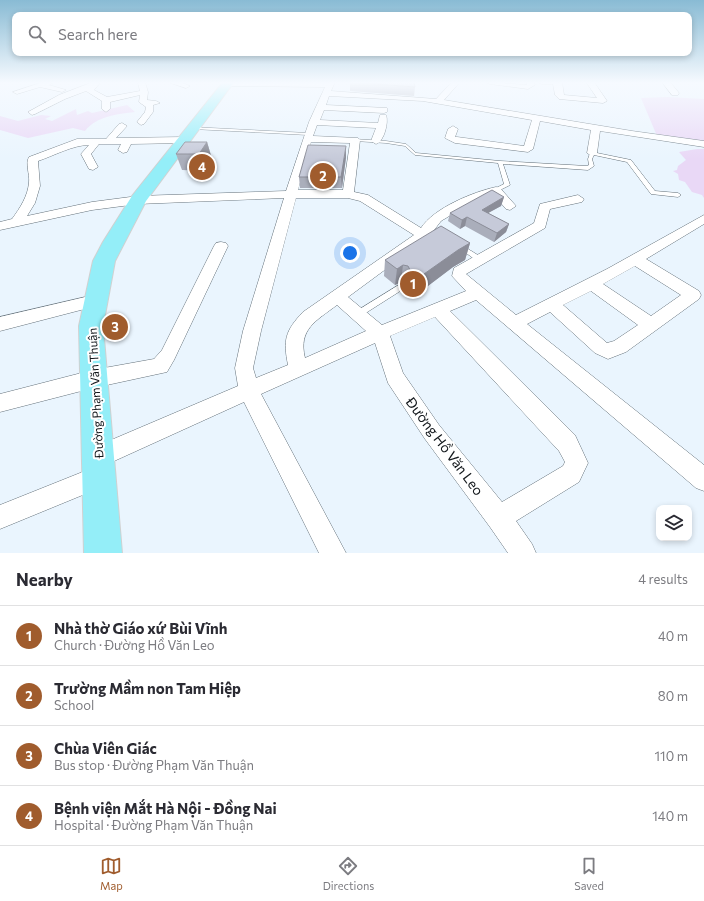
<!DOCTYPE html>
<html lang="en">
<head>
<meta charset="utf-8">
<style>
	:root { --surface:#fff; --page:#f2f2f3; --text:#2b2b33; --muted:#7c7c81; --line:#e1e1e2; --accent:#a05c2d }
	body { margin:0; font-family:Commissioner,sans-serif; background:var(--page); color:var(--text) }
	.controls { position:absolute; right:12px; bottom:12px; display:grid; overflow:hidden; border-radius:8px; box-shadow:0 2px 6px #0003 }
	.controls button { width:36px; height:36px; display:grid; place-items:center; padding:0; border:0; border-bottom:1px solid var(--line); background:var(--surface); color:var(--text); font:20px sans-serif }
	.you { position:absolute; left:350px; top:253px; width:14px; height:14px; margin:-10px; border:3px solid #fff; border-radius:50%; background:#1a73e8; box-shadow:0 0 0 6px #1a73e833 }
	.badge { display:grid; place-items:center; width:26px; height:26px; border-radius:50%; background:var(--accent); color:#fff; font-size:13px; font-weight:700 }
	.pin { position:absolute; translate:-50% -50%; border:2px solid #fff; box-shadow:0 1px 4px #0006 }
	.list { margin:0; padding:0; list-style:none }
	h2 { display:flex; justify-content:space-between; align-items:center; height:52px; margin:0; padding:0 16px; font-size:17px }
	h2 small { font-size:13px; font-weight:400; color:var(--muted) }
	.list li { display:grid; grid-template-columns:26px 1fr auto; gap:12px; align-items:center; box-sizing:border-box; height:60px; padding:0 16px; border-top:1px solid var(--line) }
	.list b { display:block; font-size:15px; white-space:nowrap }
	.list p { margin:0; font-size:13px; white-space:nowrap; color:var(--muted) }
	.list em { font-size:13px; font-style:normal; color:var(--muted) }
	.icon { flex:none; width:22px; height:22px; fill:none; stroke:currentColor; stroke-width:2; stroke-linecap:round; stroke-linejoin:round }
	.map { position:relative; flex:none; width:704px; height:553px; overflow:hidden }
	.search { position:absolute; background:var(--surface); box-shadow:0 2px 6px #0003; left:12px; right:12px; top:12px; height:44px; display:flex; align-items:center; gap:10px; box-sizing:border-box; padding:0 14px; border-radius:8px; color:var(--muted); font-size:15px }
	.sheet { height:292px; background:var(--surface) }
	nav { display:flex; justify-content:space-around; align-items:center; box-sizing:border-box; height:56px; border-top:1px solid var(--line); background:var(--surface); font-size:11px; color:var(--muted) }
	nav a { display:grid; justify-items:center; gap:2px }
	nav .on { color:var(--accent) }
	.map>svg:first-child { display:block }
	.green { fill:#e9d8f6 }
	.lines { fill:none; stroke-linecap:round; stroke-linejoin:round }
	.service-casing { stroke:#64717a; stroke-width:1 }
	.minor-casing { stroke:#64717a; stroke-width:1 }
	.primary-casing { stroke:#d0d1d1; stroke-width:2 }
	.service { fill:#fff; fill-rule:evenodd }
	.minor { fill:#fff; fill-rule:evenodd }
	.primary { fill:#94eef8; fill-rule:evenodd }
	.wall { fill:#aaaebb }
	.shaded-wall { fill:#8b8d98 }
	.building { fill:#c6cad9; stroke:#8b8d98 }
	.labels { text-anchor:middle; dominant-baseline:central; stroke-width:4; stroke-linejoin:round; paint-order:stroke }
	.street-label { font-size:12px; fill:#12171b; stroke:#fff }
	.near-street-label { font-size:14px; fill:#12171b; stroke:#fff }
</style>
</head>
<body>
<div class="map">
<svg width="704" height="553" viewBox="0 0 704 553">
	<rect width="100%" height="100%" fill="#eaf5fe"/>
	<!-- green -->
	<g class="green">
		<path d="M667 97 704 99V142L657 136 641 98Z"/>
		<path d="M127 105 135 112C117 114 97 116 85 131L73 128 28 138 0 130V116L18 121 41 115 51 116 45 119 52 121 76 109 77 115 88 111 92 113Z"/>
		<path d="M697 149H704V198L702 195 692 192 685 182 679 180 678 174 673 171 677 170 678 166 686 160 679 152Z"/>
	</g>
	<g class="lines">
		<defs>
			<g id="service">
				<path d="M191 127 308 133 310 134 308 135 193 129 191 128Z"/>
				<path d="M353 139 386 141 406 144 416 153 500 161 587 166 589 165 588 159 590 153 592 152 631 160 655 191 678 193 681 195 678 197 651 194 627 162 594 155 592 159 594 166 588 170 503 164 510 185 496 192 494 191V189L504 184 498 163 415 155 405 146 386 143 355 141 353 140Z"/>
				<path d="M460 244 481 257 482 259 481 261H477L458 247 457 246 458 245Z"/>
				<path d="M402 283 405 284 406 286 405 288 361 316H355L354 314 355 312Z"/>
			</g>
			<g id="minor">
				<path d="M43 82H54L49 85 66 90 62 92 40 87 17 94 13 92Z"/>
				<path d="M93 82 100 83 94 90 107 97 140 91 138 83 145 82 148 92 147 100 156 101 160 103 153 105V112L144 124 141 125 137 122 145 112 146 107 139 102 140 95 110 102V109L106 112 102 109V101L86 91 65 99 35 114 32 115 28 112 59 95Z"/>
				<path d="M168 82H180L190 86 186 88Z"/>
				<path d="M224 82H335L331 91 436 99 452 82H460L444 100 632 131 704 141V147L600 131 597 153 592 156 587 153 591 130 540 121 533 149 528 152 455 143 445 138 448 129 453 126 458 129 455 137H457L524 146 532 120 423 101 329 96 326 105 387 108V112L384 113 324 110 320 120 378 123 380 115H386C389 122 384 142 376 144L371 141 376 128 317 125 313 136 358 138 360 140 354 192 368 195 421 228C434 208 473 192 496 187L500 188 516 206 510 210 506 209 494 195 466 206 441 221 428 238 348 297 382 325 466 291 452 276 454 268 534 223 540 204 578 195 584 199 582 202 550 209 545 228 466 274 516 315 607 269 704 215V224L646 259 699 291 701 295 699 299 626 352 608 359 595 353 550 312 527 324 704 465V491L696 488 476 300 450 311 575 435 588 463 579 482 516 521 532 544 536 553H508L490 527 425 439 388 383 375 343 261 394 346 553H319L244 402 101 467 107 469 110 477 107 485 0 529V505L95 467 90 465 87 457 90 449 238 386 235 368 243 331 284 198 138 204 92 210 0 230V222L12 219C20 208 28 196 29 182 30 174 25 164 29 157L77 139H106L119 124 122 123 127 126 116 138 184 137 189 140 184 143 131 144 127 152 123 153 118 150 121 144H99L91 154 98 167 93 170 89 169 81 154 89 145C73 145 53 156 38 161L40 186 35 203 27 216 92 202 138 196 286 191 309 122 325 87 227 86 223 84ZM311 142 350 143 343 190H298ZM296 198H348L360 201 414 235 303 312C285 331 283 340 288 365L256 378 253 368 261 331ZM635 266 681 295 651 316 603 284ZM591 291 638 325 614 341 607 343 563 305ZM337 305 366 331 305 358C298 329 316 321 337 305ZM435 317 559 451 565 462 563 466 502 502 439 425 403 373 390 336Z"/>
				<path d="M486 82 527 85 526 82H534L535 85 528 89 490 84Z"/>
				<path d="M538 82H562L564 95 597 98 586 82H594L607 101 603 103 559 99 555 95 553 84H542Z"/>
				<path d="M662 82H670L679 93 678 95H672Z"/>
				<path d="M221 242 226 243 228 246 174 360 167 372 93 388 0 412V394L93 370 154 359 162 350 214 246 216 243Z"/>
				<path d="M94 295 100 297 102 301 100 305 0 331V317Z"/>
			</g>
			<path id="primary" d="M223 82H234L146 201 115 261 103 326 122 553H84L79 326 93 261 103 242 132 196Z"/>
		</defs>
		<!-- service casing -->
		<use href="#service" class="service-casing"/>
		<!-- minor casing -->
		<use href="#minor" class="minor-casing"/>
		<!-- primary casing -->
		<use href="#primary" class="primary-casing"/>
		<!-- service -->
		<use href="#service" class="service"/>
		<!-- minor -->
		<use href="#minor" class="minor"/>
		<!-- primary -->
		<use href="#primary" class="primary"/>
	</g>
	<!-- wall -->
	<g class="wall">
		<path d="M350 82 415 87 414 96 350 91Z"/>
		<path d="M207 142 212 159 205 171 182 170 176 154Z"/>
		<path d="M346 157 342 188H300L299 177Z"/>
		<path d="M504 197 501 206 488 213 509 224 506 232 494 242 465 226 460 229 448 221 450 213Z"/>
		<path d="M470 243 465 260 453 267 412 298 403 291 404 282H401L395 285 384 276 385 260Z"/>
	</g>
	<!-- shaded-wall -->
	<g class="shaded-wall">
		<path d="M207 142 212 159 205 171 199 154Z"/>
		<path d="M346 146V157L342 188 341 177Z"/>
		<path d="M504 197 501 206 479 218 482 210Z"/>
		<path d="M467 217 465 226 460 229 462 220Z"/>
		<path d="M509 224 506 232 494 242 497 233Z"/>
		<path d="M470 243 465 260 453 267 412 298 414 281 458 250Z"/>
		<path d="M403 265 401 282 395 285 397 269Z"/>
	</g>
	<!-- building -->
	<g class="building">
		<path d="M350 82H414L415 87Z"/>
		<path d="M185 142H207L199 154H176Z"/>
		<path d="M308 145 346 146 341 177H299Z"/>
		<path d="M492 190 504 197 482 210 509 224 497 233 467 217 462 220 450 213Z"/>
		<path d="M441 226 470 243 458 250 414 281 405 274 410 270 408 266 403 265 397 269 385 260Z"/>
	</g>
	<!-- sky -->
	<linearGradient id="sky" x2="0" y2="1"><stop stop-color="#89bbd4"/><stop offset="0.52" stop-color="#f6faff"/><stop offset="1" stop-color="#f6faff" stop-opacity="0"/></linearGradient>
	<rect width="704" height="159" fill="url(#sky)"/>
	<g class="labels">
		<!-- street labels -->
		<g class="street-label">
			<text transform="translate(95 393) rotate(-93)">Đường Phạm Văn Thuận</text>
		</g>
		<!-- near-street labels -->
		<g class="near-street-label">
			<text transform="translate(445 446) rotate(53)">Đường Hồ Văn Leo</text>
		</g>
	</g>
</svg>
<div class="controls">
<button><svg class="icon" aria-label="layers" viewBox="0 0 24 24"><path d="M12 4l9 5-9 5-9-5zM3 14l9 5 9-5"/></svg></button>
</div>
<div class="you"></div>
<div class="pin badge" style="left:413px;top:284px">1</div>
<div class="pin badge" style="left:323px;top:176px">2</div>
<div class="pin badge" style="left:115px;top:327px">3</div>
<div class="pin badge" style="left:202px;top:167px">4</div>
<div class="search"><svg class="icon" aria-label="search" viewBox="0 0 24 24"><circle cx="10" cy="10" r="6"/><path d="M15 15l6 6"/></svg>Search here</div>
</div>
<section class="sheet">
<h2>Nearby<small>4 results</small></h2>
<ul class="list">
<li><span class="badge">1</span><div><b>Nhà thờ Giáo xứ Bùi Vĩnh</b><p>Church · Đường Hồ Văn Leo</p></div><em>40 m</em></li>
<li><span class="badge">2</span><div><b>Trường Mầm non Tam Hiệp</b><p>School</p></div><em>80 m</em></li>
<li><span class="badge">3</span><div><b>Chùa Viên Giác</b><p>Bus stop · Đường Phạm Văn Thuận</p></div><em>110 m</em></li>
<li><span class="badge">4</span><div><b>Bệnh viện Mắt Hà Nội - Đồng Nai</b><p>Hospital · Đường Phạm Văn Thuận</p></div><em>140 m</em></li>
</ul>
</section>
<nav>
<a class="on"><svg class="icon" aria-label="map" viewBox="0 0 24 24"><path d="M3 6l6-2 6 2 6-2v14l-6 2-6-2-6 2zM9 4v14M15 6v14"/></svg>Map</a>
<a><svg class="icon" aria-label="directions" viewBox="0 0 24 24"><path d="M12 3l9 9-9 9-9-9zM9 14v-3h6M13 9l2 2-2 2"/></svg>Directions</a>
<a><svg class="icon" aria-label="saved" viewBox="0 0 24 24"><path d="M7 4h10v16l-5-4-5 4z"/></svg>Saved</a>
</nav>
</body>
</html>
